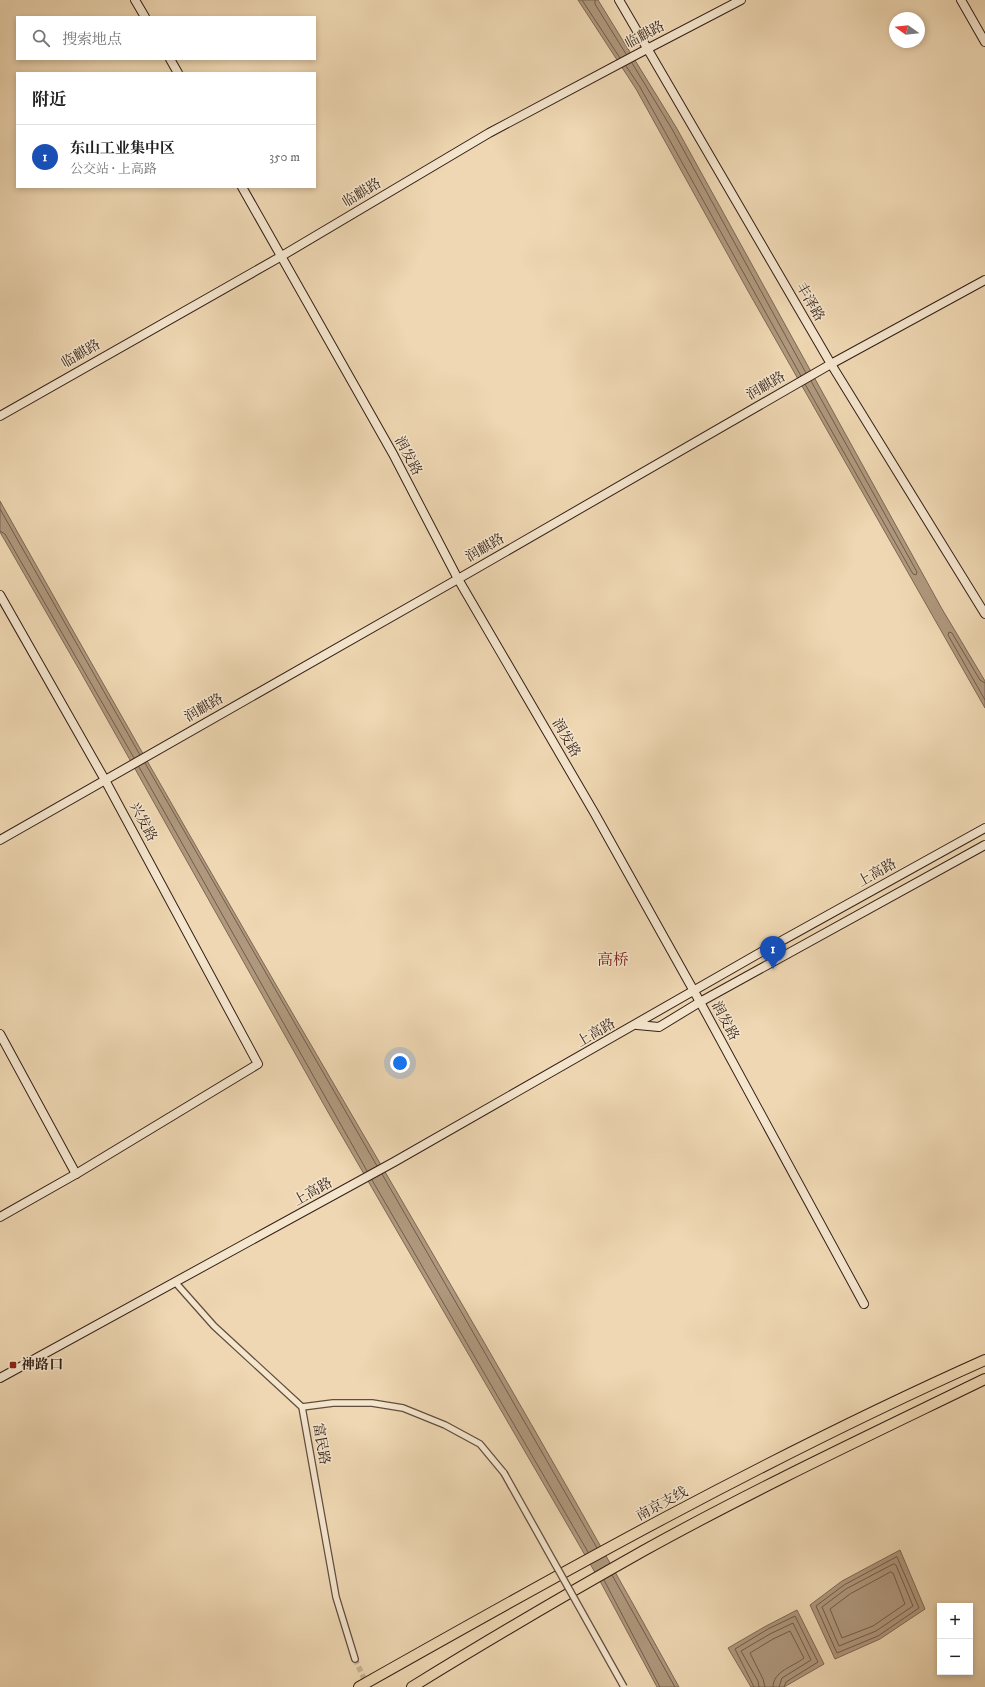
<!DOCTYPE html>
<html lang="zh">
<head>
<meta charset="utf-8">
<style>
	:root { --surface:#fff; --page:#f2f2f2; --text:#222; --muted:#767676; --line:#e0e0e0; --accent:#8f2418 }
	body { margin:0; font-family:"IM FELL DW Pica","Noto Serif SC",serif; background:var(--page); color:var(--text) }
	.controls { position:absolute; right:12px; bottom:12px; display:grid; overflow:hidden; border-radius:0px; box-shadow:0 2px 6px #0003 }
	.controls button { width:36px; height:36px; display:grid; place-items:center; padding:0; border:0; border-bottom:1px solid var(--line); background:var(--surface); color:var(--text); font:20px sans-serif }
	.compass { position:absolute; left:889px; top:12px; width:36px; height:36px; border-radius:50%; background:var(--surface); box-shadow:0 2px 6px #0003; rotate:285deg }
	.you { position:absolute; left:400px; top:1063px; width:14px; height:14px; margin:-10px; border:3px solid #fff; border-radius:50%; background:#1a73e8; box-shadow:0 0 0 6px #1a73e833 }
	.badge { display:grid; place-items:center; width:26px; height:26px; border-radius:50%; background:var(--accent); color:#fff; font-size:13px; font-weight:700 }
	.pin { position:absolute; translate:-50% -33px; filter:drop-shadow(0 1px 2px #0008) }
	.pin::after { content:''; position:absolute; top:21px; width:14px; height:12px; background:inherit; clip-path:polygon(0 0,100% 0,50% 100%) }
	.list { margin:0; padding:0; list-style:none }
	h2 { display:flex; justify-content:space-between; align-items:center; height:52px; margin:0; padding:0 16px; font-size:17px }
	h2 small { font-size:13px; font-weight:400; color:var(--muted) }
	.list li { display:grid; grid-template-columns:26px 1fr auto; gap:12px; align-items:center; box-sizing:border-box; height:64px; padding:0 16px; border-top:1px solid var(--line) }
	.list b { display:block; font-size:15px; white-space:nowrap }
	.list p { margin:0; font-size:13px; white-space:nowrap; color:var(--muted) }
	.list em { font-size:13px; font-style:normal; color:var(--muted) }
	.icon { flex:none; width:22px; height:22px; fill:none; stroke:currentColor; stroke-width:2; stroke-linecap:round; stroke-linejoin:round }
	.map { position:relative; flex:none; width:985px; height:1687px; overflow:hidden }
	.search { position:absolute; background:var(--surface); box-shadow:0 2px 6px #0003; left:16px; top:16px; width:300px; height:44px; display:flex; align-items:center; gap:10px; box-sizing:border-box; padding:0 14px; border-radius:0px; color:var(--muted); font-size:15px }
	.panel { position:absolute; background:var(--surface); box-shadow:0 2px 6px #0003; left:16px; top:72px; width:300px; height:116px; border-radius:0px }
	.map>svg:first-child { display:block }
	.water { fill:#af987d; stroke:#7e6854 }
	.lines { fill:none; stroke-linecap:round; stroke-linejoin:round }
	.shore { stroke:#725c4a; stroke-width:1 }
	.street-tunnel { stroke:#c9b293; stroke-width:5.5; stroke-dasharray:5.5 3; stroke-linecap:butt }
	.street-casing { stroke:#624d3e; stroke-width:8 }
	.secondary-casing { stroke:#341f17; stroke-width:10 }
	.highway-casing { stroke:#341f17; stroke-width:12 }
	.street { stroke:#f4e5cd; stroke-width:5.5 }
	.secondary { stroke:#f4e5cd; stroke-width:8 }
	.highway { stroke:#eed7b2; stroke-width:10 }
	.street-bridge-casing { stroke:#624d3e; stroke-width:8; stroke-linecap:butt }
	.street-bridge { stroke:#f4e5cd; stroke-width:5.5 }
	.poi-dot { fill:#8f2418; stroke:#f4e5cd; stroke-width:1.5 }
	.labels { text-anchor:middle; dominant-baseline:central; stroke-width:3; stroke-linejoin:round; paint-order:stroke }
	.street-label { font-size:14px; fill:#341f17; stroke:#f4e5cd }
	.poi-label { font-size:14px; font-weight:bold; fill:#341f17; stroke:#f4e5cd; text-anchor:start }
	.quarter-label { font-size:16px; fill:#7a1f14; stroke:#f4e5cd }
</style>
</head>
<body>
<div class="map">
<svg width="985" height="1687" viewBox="0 0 985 1687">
	<rect width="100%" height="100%" fill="#eed7b2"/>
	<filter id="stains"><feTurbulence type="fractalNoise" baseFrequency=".005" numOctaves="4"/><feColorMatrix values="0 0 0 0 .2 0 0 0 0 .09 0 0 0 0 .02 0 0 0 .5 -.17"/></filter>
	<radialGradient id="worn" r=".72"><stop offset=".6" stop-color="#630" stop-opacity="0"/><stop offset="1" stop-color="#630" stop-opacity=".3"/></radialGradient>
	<!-- water -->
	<g class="water">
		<path d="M578 0H598L676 127 942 609 985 681V708L748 291 636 89Z"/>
		<path d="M0 501C92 665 185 828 279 990 414 1222 550 1452 679 1687H657L600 1581 328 1112 80 671 0 532Z"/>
		<path d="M900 1550 925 1609 880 1639 835 1659 810 1605 842 1581Z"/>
		<path d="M797 1610 824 1664 784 1687H751L728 1648 766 1626Z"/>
	</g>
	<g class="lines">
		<!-- shore -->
		<g class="shore">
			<path d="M582 0 620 58"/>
			<path d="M595 0V4L626 54"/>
			<path d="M632 63 672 129 806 373"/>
			<path d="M626 66 640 87 801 376"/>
			<path d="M805 384 913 574 916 575 917 572 811 381"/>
			<path d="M0 509 140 755"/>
			<path d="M0 531 5 534 134 758"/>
			<path d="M985 683 980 680 952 633 949 632 948 635 985 700"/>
			<path d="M145 763 377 1166"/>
			<path d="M139 767 367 1171"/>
			<path d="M382 1174 597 1548"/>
			<path d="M372 1180 588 1552"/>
			<path d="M897 1557 919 1608 878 1636 837 1653 816 1606 844 1585Z"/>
			<path d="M894 1564 896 1565 913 1606 876 1631 839 1646 822 1607 846 1589Z"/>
			<path d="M891 1572 893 1573 905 1604 873 1626 842 1638 830 1609 850 1594Z"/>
			<path d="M612 1575 675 1687"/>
			<path d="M604 1580 660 1687"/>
			<path d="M754 1687 735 1649 768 1629 795 1616 818 1662 786 1682 784 1687"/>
			<path d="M759 1687 758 1681 741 1651 770 1634 793 1623 811 1660 782 1678 779 1687"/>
			<path d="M765 1687 763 1679 750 1653 773 1639 790 1631 804 1658C793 1667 773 1671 773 1687"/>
		</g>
		<!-- street-tunnel -->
		<path class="street-tunnel" d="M355 1659 367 1685"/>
		<defs>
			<g id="street">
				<path d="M175 1282 214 1326 302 1407 336 1597 355 1659"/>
				<path d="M302 1407 333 1403H372L403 1408 445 1425 480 1444 504 1473"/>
			</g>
			<g id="secondary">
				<path d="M135 0 145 17"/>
				<path d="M619 0 831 364 985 614"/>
				<path d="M961 0 985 42"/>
				<path d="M170 59 178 73"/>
				<path d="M242 187 393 454 458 579 595 814 700 1002 864 1304"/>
				<path d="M0 416 280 257 489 133 647 49 741 0"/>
				<path d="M0 595 105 780 258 1064 76 1174 0 1217"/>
				<path d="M0 840 458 579 831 364 985 280"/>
				<path d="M637 1025 659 1027 700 1002 985 845"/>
				<path d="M0 1034 76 1174"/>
				<path d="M0 1378 394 1162 756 955 985 828"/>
			</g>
			<g id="highway">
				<path d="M359 1687C564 1571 770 1456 985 1360"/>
				<path d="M412 1687C488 1640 565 1595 643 1551 755 1489 870 1435 985 1379"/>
			</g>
		</defs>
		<!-- street casing -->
		<use href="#street" class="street-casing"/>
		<!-- secondary casing -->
		<use href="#secondary" class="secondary-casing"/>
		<!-- highway casing -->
		<use href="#highway" class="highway-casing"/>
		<!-- street -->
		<use href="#street" class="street"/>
		<!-- secondary -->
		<use href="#secondary" class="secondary"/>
		<!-- highway -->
		<use href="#highway" class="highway"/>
		<defs>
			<path id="street-bridge" d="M504 1473 624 1687"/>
		</defs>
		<!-- street-bridge casing -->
		<use href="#street-bridge" class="street-bridge-casing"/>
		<!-- street-bridge -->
		<use href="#street-bridge" class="street-bridge"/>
	</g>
	<!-- markers -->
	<rect class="poi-dot" x="9" y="1361" width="8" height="8" rx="2"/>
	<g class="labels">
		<!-- street labels -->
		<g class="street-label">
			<text transform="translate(645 35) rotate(-28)">临麒路</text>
			<text transform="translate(362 193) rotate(-31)">临麒路</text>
			<text transform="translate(810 302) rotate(60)">丰泽路</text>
			<text transform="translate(81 354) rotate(-30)">临麒路</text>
			<text transform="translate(766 386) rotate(-30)">润麒路</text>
			<text transform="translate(408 456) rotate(62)">润发路</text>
			<text transform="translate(485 548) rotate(-30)">润麒路</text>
			<text transform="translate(204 708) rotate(-30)">润麒路</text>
			<text transform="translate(566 738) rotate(60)">润发路</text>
			<text transform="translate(143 822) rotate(62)">兴发路</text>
			<text transform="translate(877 873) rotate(-29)">上高路</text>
			<text transform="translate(725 1021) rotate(62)">润发路</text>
			<text transform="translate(596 1033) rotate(-30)">上高路</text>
			<text transform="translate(313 1192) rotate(-29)">上高路</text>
			<text transform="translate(321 1444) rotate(80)">富民路</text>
			<text transform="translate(662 1504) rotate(-28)">南京支线</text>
		</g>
		<!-- poi labels -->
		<g class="poi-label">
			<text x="21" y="1365">神路口</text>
		</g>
		<!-- quarter labels -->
		<g class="quarter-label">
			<text x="613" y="960">高桥</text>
		</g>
	</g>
	<rect width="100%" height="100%" filter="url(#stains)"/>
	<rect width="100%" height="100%" fill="url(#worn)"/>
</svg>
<div class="controls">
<button>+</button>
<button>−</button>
</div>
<svg class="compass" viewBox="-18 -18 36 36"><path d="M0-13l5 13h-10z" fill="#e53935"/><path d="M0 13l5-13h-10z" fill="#767676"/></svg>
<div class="you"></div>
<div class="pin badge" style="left:773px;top:969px;background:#1a4fb4">1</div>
<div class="search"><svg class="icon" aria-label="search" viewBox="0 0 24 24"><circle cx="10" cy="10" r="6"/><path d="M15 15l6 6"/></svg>搜索地点</div>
<section class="panel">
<h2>附近<small></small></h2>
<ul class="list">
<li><span class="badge" style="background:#1a4fb4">1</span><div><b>东山工业集中区</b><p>公交站 · 上高路</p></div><em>350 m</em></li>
</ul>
</section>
</div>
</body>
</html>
